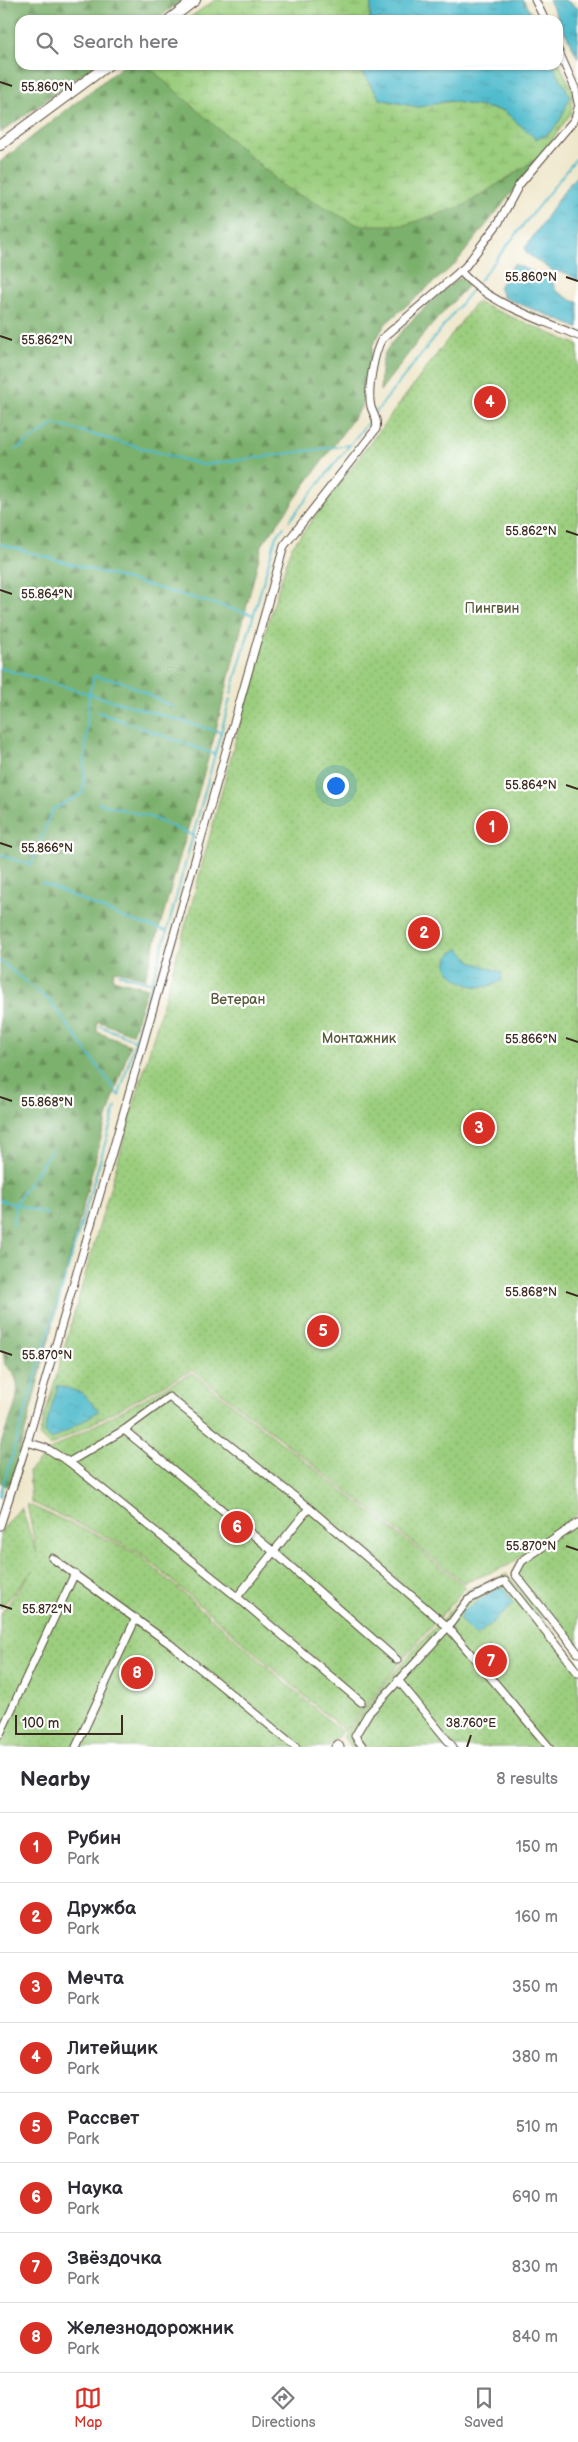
<!DOCTYPE html>
<html lang="en">
<head>
<meta charset="utf-8">
<style>
	:root { --surface:#fff; --page:#f2f2f3; --text:#2b2b33; --muted:#7c7c81; --line:#e1e1e2; --accent:#d93025 }
	body { margin:0; font-family:"Balsamiq Sans",sans-serif; background:var(--page); color:var(--text) }
	.scale { position:absolute; left:15px; bottom:12px; width:108px; box-sizing:border-box; padding-left:5px; border:2px solid #3b2a1e; border-top:0; font-size:14px; line-height:18px; white-space:nowrap; color:#3b2a1e; -webkit-text-stroke:4px #fff; paint-order:stroke }
	.you { position:absolute; left:335px; top:785px; width:18px; height:18px; margin:-12px; border:4px solid #fff; border-radius:50%; background:#1a73e8; box-shadow:0 0 0 8px #1a73e833 }
	.badge { display:grid; place-items:center; width:32px; height:32px; border-radius:50%; background:var(--accent); color:#fff; font-size:16px; font-weight:700 }
	.pin { position:absolute; translate:-50% -50%; border:2px solid #fff; box-shadow:0 1px 5px #0006 }
	.list { margin:0; padding:0; list-style:none }
	h2 { display:flex; justify-content:space-between; align-items:center; height:65px; margin:0; padding:0 20px; font-size:21px }
	h2 small { font-size:16px; font-weight:400; color:var(--muted) }
	.list li { display:grid; grid-template-columns:32px 1fr auto; gap:15px; align-items:center; box-sizing:border-box; height:70px; padding:0 20px; border-top:1px solid var(--line) }
	.list b { display:block; font-size:19px; white-space:nowrap }
	.list p { margin:0; font-size:16px; white-space:nowrap; color:var(--muted) }
	.list em { font-size:16px; font-style:normal; color:var(--muted) }
	.icon { flex:none; width:28px; height:28px; fill:none; stroke:currentColor; stroke-width:2; stroke-linecap:round; stroke-linejoin:round }
	.map { position:relative; flex:none; width:578px; height:1747px; overflow:hidden }
	.search { position:absolute; background:var(--surface); box-shadow:0 1px 4px #0004; left:15px; right:15px; top:15px; height:55px; display:flex; align-items:center; gap:12px; box-sizing:border-box; padding:0 18px; border-radius:15px; color:var(--muted); font-size:19px }
	.sheet { height:625px; background:var(--surface) }
	nav { display:flex; justify-content:space-around; align-items:center; box-sizing:border-box; height:70px; border-top:1px solid var(--line); background:var(--surface); font-size:14px; color:var(--muted) }
	nav a { display:grid; justify-items:center; gap:2px }
	nav .on { color:var(--accent) }
	.map>svg:first-child { display:block }
	.green { fill:url(#green-dots); stroke:#6b7c4e }
	.forest { fill:url(#forest-firs); stroke:#5c6e46 }
	.wetland { fill:url(#wetland-marsh); stroke:#6b7c4e }
	.water { fill:url(#water-ripples); stroke:#467275 }
	.lines { fill:none; stroke-linecap:round; stroke-linejoin:round }
	.stream { stroke:#50bbcc; stroke-width:2 }
	.street-casing { stroke:#564638; stroke-width:9 }
	.secondary-casing { stroke:#564638; stroke-width:12 }
	.street { stroke:#fff; stroke-width:7 }
	.secondary { stroke:#fff; stroke-width:10 }
	.ticks { fill:none; stroke:#3b2a1e; stroke-width:2 }
	.labels { text-anchor:middle; dominant-baseline:central; stroke-width:4.5; stroke-linejoin:round; paint-order:stroke }
	.park-label { font-size:14px; fill:#585b3b; stroke:#fff }
	.ticks-label { font-size:12px; text-anchor:middle; fill:#3b2a1e; stroke:#fff; stroke-width:4.5; stroke-linejoin:round; paint-order:stroke }
</style>
</head>
<body>
<div class="map">
<svg width="578" height="1747" viewBox="0 0 578 1747">
	<defs>
		<pattern id="green-dots" width="8" height="8" patternUnits="userSpaceOnUse" patternTransform="scale(1.25)"><rect width="8" height="8" fill="#9bce7e"/><path d="M2 2h.1M6 6h.1" fill="none" stroke="#86b16c" stroke-width="1.8" stroke-linecap="round"/></pattern>
		<pattern id="forest-firs" width="22" height="20" patternUnits="userSpaceOnUse" patternTransform="scale(1.25)"><rect width="22" height="20" fill="#7cb16d"/><path d="M5 1l3.5 6h-7zM16 11l3.5 6h-7z" fill="#679059"/></pattern>
		<pattern id="wetland-marsh" width="20" height="14" patternUnits="userSpaceOnUse" patternTransform="scale(1.25)"><rect width="20" height="14" fill="#9bce7e"/><path d="M1 5h8M5 5V1M11 12h8M15 12V8" fill="none" stroke="#86b16c"/></pattern>
		<pattern id="water-ripples" width="26" height="14" patternUnits="userSpaceOnUse" patternTransform="scale(1.25)"><rect width="26" height="14" fill="#50bbcc"/><path d="M2 4q2-2 4 0t4 0M15 11q2-2 4 0t4 0" fill="none" stroke="#4498a5"/></pattern>
	</defs>
	<rect width="100%" height="100%" fill="#fff"/>
	<filter id="ink" filterUnits="userSpaceOnUse"><feTurbulence type="fractalNoise" baseFrequency=".02" numOctaves="2"/><feDisplacementMap in="SourceGraphic" scale="10" xChannelSelector="R" yChannelSelector="G"/><feConvolveMatrix kernelMatrix="1 2 1 2 8 2 1 2 1" color-interpolation-filters="sRGB"/></filter>
	<filter id="wash" filterUnits="userSpaceOnUse"><feTurbulence type="fractalNoise" baseFrequency=".0096" numOctaves="4" result="noise"/><feDisplacementMap in="SourceGraphic" scale="20" xChannelSelector="R" yChannelSelector="G"/><feGaussianBlur stdDeviation="1.12" result="paint"/><feColorMatrix in="noise" values="0 0 0 0 0 0 0 0 0 0 0 0 0 0 0 0 0 1.4 0 .05"/><feComposite in="paint" operator="in"/></filter>
	<g filter="url(#wash)">
		<rect width="100%" height="100%" fill="#efe7cb"/>
		<!-- green -->
		<g class="green">
			<path d="M476 302 578 345V1514L509 1565 464 1583 192 1370 50 1446 39 1436 193 899 259 652 291 548Z"/>
			<path d="M192 1373 466 1587 398 1665 345 1731 140 1553 31 1502 29 1471 53 1448Z"/>
			<path d="M27 1504 138 1554 342 1732 328 1747H0V1615L34 1569 0 1609V1533L21 1507 37 1554Z"/>
			<path d="M578 1518V1653L512 1572 519 1561Z"/>
			<path d="M507 1574 578 1662V1747H352L343 1737 387 1681 469 1589Z"/>
		</g>
		<!-- forest -->
		<g class="forest">
			<path d="M0 0H182L156 20H20V65H95L0 133Z"/>
			<path d="M124 65H146L286 188 405 225 465 205 540 157 455 264 386 323 373 344 362 406 262 545 212 745 145 978 114 970 113 979 147 988 132 1034 97 1021V1032L130 1045 101 1137 12 1482 7 1487 0 1482C0 1471 0 1458 0 1447 6 1422 33 1385 5 1365L3 1350H0V162Z"/>
			<path d="M460 278 469 284 421 337 380 391C381 378 380 365 385 353 390 340 448 283 460 278Z"/>
		</g>
		<!-- wetland -->
		<g class="wetland">
			<path d="M215 0H380L371 2 370 20H186Z"/>
			<path d="M558 61 573 91 571 113 540 157 465 205 405 225H358L286 188 146 65H360L362 73 380 99 418 107 450 101 504 111 521 126 547 136 560 120 570 96 554 68 553 65H558Z"/>
		</g>
		<!-- water -->
		<g class="water">
			<path d="M380 0H523L535 20H370L371 2Z"/>
			<path d="M549 0H565L578 8V58Z"/>
			<path d="M360 65H553L570 96C563 114 557 134 536 139L504 111 450 101 418 107 380 99 362 72Z"/>
			<path d="M578 174V281L566 273 553 271 526 253 525 248C543 224 558 196 578 174Z"/>
			<path d="M514 264 552 280 555 290 573 301 578 302V328L503 297 499 287Z"/>
			<path d="M460 949 472 962 501 972 502 980C470 1003 424 961 460 949Z"/>
			<path d="M58 1385 82 1393 99 1411 52 1440 44 1433Z"/>
			<path d="M502 1586 514 1604 476 1636 460 1620 461 1612Z"/>
		</g>
		<g class="lines">
			<!-- stream -->
			<g class="stream">
				<path d="M479 281 578 156"/>
				<path d="M376 412 471 291"/>
				<path d="M17 449 55 424 203 465 349 445"/>
				<path d="M289 521 369 421"/>
				<path d="M0 544 254 615"/>
				<path d="M0 668 220 732"/>
				<path d="M231 694 276 537 284 527"/>
				<path d="M98 712 214 754"/>
				<path d="M98 803 150 817 194 836"/>
				<path d="M0 855 31 865 52 810 83 793 89 694 94 676 121 681 173 707"/>
				<path d="M42 883 129 920 167 931"/>
				<path d="M0 961 51 1002 119 1096"/>
				<path d="M119 974 153 983"/>
				<path d="M100 1026 135 1040"/>
				<path d="M119 1096 167 931 230 699"/>
				<path d="M0 1200 47 1214"/>
				<path d="M13 1226 15 1204 52 1149"/>
				<path d="M0 1496 116 1107"/>
			</g>
		</g>
	</g>
	<g filter="url(#ink)">
		<g class="lines">
			<defs>
				<g id="street">
					<path d="M535 0 545 20"/>
					<path d="M558 50 575 88 578 103"/>
					<path d="M460 271C489 304 538 318 578 336"/>
					<path d="M124 1430 274 1552 397 1660"/>
					<path d="M27 1442 46 1448 69 1462 124 1430 169 1397 309 1508 448 1627 549 1747"/>
					<path d="M69 1462 237 1597 361 1702"/>
					<path d="M578 1523 522 1561 515 1574 578 1653"/>
					<path d="M0 1526 29 1436 116 1139 284 546 376 429C378 419 374 416 371 407 367 391 374 352 382 339L465 267 499 222 519 185 575 119 578 108"/>
					<path d="M52 1558 170 1644 296 1747"/>
					<path d="M237 1597 309 1508"/>
					<path d="M398 1680 453 1747"/>
					<path d="M0 1734 75 1573"/>
					<path d="M76 1747 136 1618"/>
					<path d="M335 1747 338 1744 340 1747"/>
					<path d="M363 1747 355 1736 368 1714 448 1627 468 1600 505 1581 578 1673"/>
				</g>
				<g id="secondary">
					<path d="M169 20 195 0"/>
					<path d="M0 145 108 65"/>
				</g>
			</defs>
			<!-- street casing -->
			<use href="#street" class="street-casing"/>
			<!-- secondary casing -->
			<use href="#secondary" class="secondary-casing"/>
			<!-- street -->
			<use href="#street" class="street"/>
			<!-- secondary -->
			<use href="#secondary" class="secondary"/>
		</g>
	</g>
	<!-- ticks -->
	<path class="ticks" d="M0 82 12 86M566 277 578 281M0 336 12 340M566 531 578 535M0 590 12 594M566 785 578 789M0 843 12 847M566 1038 578 1042M0 1097 12 1101M566 1292 578 1296M0 1351 12 1355M566 1546 578 1550M0 1605 12 1609M467 1747 471 1735"/>
	<g class="labels">
		<!-- park labels -->
		<g class="park-label">
			<text x="492" y="608">Пингвин</text>
			<text x="238" y="999">Ветеран</text>
			<text x="359" y="1038">Монтажник</text>
		</g>
	</g>
	<g class="ticks-label">
		<text x="47" y="91">55.860°N</text>
		<text x="531" y="281">55.860°N</text>
		<text x="47" y="344">55.862°N</text>
		<text x="531" y="535">55.862°N</text>
		<text x="47" y="598">55.864°N</text>
		<text x="531" y="789">55.864°N</text>
		<text x="47" y="852">55.866°N</text>
		<text x="531" y="1043">55.866°N</text>
		<text x="47" y="1106">55.868°N</text>
		<text x="531" y="1296">55.868°N</text>
		<text x="47" y="1359">55.870°N</text>
		<text x="531" y="1550">55.870°N</text>
		<text x="47" y="1613">55.872°N</text>
		<text x="471" y="1727">38.760°E</text>
	</g>
</svg>
<div class="scale">100 m</div>
<div class="you"></div>
<div class="pin badge" style="left:492px;top:827px">1</div>
<div class="pin badge" style="left:424px;top:933px">2</div>
<div class="pin badge" style="left:479px;top:1128px">3</div>
<div class="pin badge" style="left:490px;top:402px">4</div>
<div class="pin badge" style="left:323px;top:1331px">5</div>
<div class="pin badge" style="left:237px;top:1527px">6</div>
<div class="pin badge" style="left:491px;top:1661px">7</div>
<div class="pin badge" style="left:137px;top:1673px">8</div>
<div class="search"><svg class="icon" aria-label="search" viewBox="0 0 24 24"><circle cx="10" cy="10" r="6"/><path d="M15 15l6 6"/></svg>Search here</div>
</div>
<section class="sheet">
<h2>Nearby<small>8 results</small></h2>
<ul class="list">
<li><span class="badge">1</span><div><b>Рубин</b><p>Park</p></div><em>150 m</em></li>
<li><span class="badge">2</span><div><b>Дружба</b><p>Park</p></div><em>160 m</em></li>
<li><span class="badge">3</span><div><b>Мечта</b><p>Park</p></div><em>350 m</em></li>
<li><span class="badge">4</span><div><b>Литейщик</b><p>Park</p></div><em>380 m</em></li>
<li><span class="badge">5</span><div><b>Рассвет</b><p>Park</p></div><em>510 m</em></li>
<li><span class="badge">6</span><div><b>Наука</b><p>Park</p></div><em>690 m</em></li>
<li><span class="badge">7</span><div><b>Звёздочка</b><p>Park</p></div><em>830 m</em></li>
<li><span class="badge">8</span><div><b>Железнодорожник</b><p>Park</p></div><em>840 m</em></li>
</ul>
</section>
<nav>
<a class="on"><svg class="icon" aria-label="map" viewBox="0 0 24 24"><path d="M3 6l6-2 6 2 6-2v14l-6 2-6-2-6 2zM9 4v14M15 6v14"/></svg>Map</a>
<a><svg class="icon" aria-label="directions" viewBox="0 0 24 24"><path d="M12 3l9 9-9 9-9-9zM9 14v-3h6M13 9l2 2-2 2"/></svg>Directions</a>
<a><svg class="icon" aria-label="saved" viewBox="0 0 24 24"><path d="M7 4h10v16l-5-4-5 4z"/></svg>Saved</a>
</nav>
</body>
</html>
